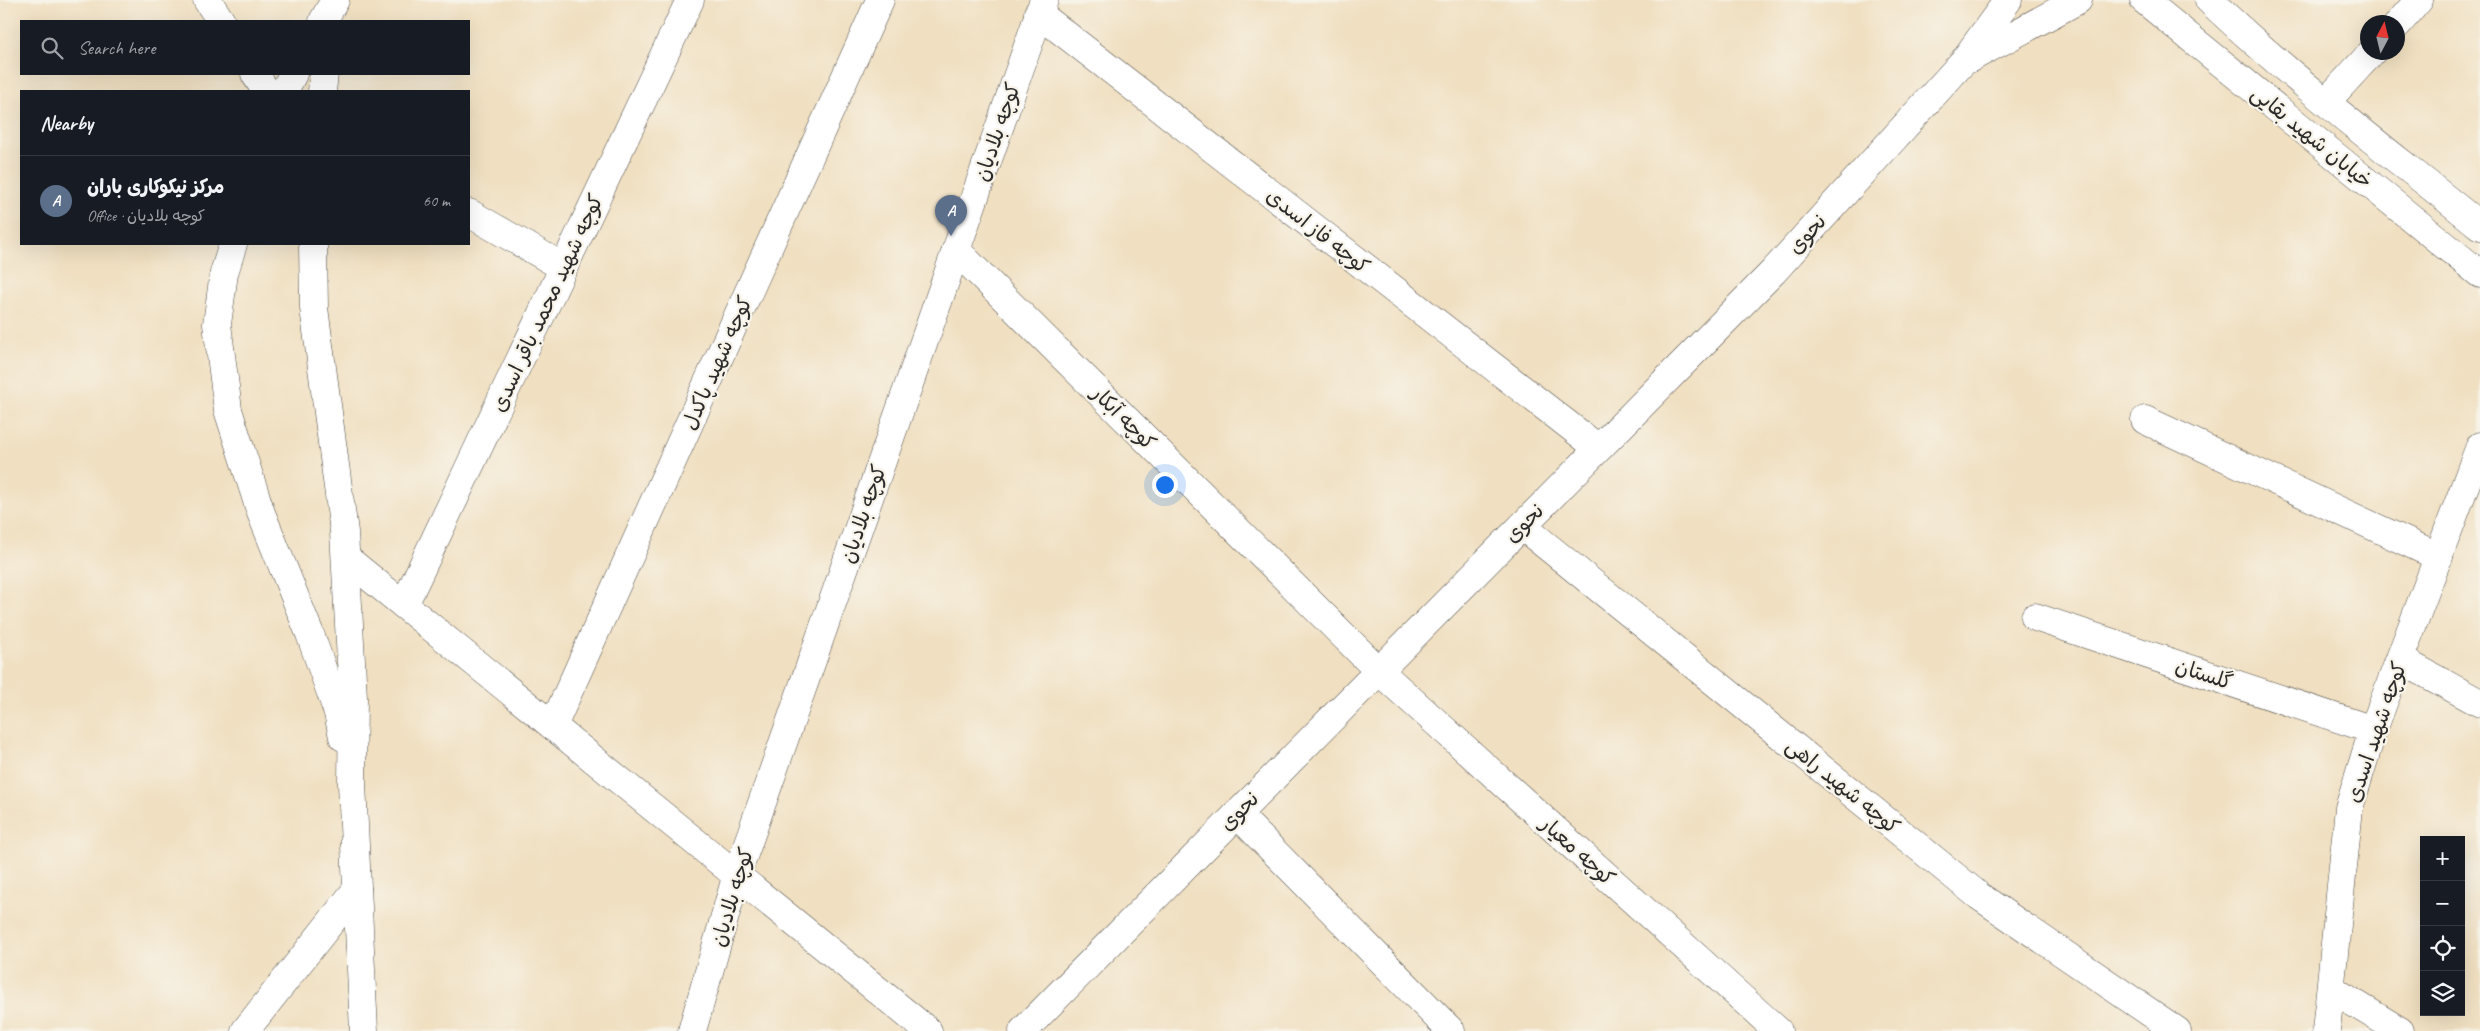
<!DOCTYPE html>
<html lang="en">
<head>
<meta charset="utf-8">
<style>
	:root { --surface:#171b24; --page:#242831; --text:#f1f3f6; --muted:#9ea1a6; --line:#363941; --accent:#0f766e }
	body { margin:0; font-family:Caveat,"Playpen Sans Arabic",sans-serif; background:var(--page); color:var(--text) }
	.controls { position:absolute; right:15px; bottom:15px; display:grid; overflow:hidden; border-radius:0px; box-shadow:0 5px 20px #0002 }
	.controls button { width:45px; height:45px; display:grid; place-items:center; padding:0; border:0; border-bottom:1px solid var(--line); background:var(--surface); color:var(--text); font:25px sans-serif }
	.compass { position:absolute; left:2360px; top:15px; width:45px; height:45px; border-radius:50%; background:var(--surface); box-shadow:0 5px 20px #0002; rotate:7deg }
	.you { position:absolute; left:1164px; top:484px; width:18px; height:18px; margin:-12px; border:4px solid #fff; border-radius:50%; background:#1a73e8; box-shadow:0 0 0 8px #1a73e833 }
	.badge { display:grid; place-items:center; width:32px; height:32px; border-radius:50%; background:var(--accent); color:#fff; font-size:16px; font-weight:700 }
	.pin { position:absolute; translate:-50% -41px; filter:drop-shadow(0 1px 2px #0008) }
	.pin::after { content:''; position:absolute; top:26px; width:18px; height:15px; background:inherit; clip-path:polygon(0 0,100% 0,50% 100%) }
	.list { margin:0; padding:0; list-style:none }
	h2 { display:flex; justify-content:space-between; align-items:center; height:65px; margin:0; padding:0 20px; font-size:21px }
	h2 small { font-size:16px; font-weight:400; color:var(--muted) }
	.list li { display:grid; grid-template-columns:32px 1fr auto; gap:15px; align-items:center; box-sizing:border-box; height:90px; padding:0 20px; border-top:1px solid var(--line) }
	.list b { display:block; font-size:19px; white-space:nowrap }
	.list p { margin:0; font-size:16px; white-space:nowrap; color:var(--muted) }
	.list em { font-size:16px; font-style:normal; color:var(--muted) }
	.icon { flex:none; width:28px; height:28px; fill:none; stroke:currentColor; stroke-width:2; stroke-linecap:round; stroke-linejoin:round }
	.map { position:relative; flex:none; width:2480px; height:1031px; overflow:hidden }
	.search { position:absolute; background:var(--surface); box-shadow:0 5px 20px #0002; left:20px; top:20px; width:450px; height:55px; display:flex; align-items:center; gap:12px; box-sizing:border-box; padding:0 18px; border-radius:0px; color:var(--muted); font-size:19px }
	.panel { position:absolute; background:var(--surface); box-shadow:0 5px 20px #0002; left:20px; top:90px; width:450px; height:155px; border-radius:0px }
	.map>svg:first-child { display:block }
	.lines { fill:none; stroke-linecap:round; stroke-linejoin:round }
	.street-casing { stroke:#494641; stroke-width:29 }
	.secondary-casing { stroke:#494641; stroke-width:29 }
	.street { stroke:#fff; stroke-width:28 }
	.secondary { stroke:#fff; stroke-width:28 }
	.labels { text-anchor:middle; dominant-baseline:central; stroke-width:4.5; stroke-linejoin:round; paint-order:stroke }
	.street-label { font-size:21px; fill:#2b2b2b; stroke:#f7f3e8 }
</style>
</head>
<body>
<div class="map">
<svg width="2480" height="1031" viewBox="0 0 2480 1031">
	<rect width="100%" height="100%" fill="#f7f3e8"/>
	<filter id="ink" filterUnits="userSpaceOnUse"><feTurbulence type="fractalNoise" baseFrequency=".02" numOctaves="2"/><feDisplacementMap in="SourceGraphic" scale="10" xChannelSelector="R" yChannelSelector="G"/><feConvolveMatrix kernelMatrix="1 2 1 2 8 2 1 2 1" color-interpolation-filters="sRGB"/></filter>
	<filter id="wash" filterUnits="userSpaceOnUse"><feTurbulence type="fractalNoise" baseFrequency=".0096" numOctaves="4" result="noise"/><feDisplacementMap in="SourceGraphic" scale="20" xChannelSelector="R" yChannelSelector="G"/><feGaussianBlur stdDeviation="1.12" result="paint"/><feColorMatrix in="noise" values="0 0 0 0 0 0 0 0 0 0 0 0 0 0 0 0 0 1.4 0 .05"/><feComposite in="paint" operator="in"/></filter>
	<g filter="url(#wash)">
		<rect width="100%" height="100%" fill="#f0dfc0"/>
	</g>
	<g filter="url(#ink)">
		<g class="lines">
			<defs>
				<g id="street">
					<path d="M207 0 221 21"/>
					<path d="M1038 13 1598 448"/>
					<path d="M323 21 335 0"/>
					<path d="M2398 24 2419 0"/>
					<path d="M255 74 266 91"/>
					<path d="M284 91 293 74"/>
					<path d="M322 91 324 74"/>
					<path d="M2326 102 2372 52"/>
					<path d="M469 213 563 267"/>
					<path d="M233 244 224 273 217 324 228 410 261 513 310 634 338 713 343 737"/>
					<path d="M313 244 314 308 344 532 353 698 352 784 364 1031"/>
					<path d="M956 250 1378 670 1778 1031"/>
					<path d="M2145 420 2439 557"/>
					<path d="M1522 526 1979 896 2177 1031"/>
					<path d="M346 558 928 1031"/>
					<path d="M404 605 690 0"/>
					<path d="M2035 617 2373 730"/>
					<path d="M2401 660 2480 703"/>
					<path d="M553 726 880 0"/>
					<path d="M1237 814 1451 1031"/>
					<path d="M2331 989 2400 1031"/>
					<path d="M245 1031 357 889"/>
					<path d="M692 1031 737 874 1044 0"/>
					<path d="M2326 1031 2349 808 2373 730 2480 446"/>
				</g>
				<g id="secondary">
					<path d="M2144 0 2480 274"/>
					<path d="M2209 0C2294 81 2389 152 2480 226"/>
					<path d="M1969 59 2078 0"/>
					<path d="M1023 1031 1773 272 1963 62 2008 0"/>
				</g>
			</defs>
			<!-- street casing -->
			<use href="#street" class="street-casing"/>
			<!-- secondary casing -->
			<use href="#secondary" class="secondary-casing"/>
			<!-- street -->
			<use href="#street" class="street"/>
			<!-- secondary -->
			<use href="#secondary" class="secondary"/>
		</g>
	</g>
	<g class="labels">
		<!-- street labels -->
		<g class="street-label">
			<text transform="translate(997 132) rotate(-71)">کوچه بلادیان</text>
			<text transform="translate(2312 137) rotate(39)">خیابان شهید بقایی</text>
			<text transform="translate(1318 231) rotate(38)">کوچه فاز اسدی</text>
			<text transform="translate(1807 234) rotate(-48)">نحوی</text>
			<text transform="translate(547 303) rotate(-65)">کوچه شهید محمد باقر اسدی</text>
			<text transform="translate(717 363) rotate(-66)">کوچه شهید پاکدل</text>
			<text transform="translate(1124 418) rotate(45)">کوچه آبکار</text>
			<text transform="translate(863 514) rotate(-71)">کوچه بلادیان</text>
			<text transform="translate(1524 523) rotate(-45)">نحوی</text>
			<text transform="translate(2204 674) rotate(18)">گلستان</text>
			<text transform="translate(2376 732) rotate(-71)">کوچه شهید اسدی</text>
			<text transform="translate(1843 786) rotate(39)">کوچه شهید راهی</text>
			<text transform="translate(1239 811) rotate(-45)">نحوی</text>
			<text transform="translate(1578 851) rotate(42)">کوچه معیار</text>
			<text transform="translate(732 897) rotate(-73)">کوچه بلادیان</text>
		</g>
	</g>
</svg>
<div class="controls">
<button>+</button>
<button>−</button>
<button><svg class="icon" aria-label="locate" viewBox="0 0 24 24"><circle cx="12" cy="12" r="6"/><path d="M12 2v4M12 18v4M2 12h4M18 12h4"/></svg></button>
<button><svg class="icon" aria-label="layers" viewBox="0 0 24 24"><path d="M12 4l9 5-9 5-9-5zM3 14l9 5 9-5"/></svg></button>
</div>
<svg class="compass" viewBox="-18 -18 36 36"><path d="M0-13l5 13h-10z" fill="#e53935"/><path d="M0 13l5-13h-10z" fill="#9ea1a6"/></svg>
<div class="you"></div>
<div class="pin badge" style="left:951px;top:236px;background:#5c6f8a">A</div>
<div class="search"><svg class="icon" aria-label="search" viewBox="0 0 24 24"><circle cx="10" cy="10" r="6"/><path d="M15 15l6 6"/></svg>Search here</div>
<section class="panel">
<h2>Nearby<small></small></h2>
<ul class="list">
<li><span class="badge" style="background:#5c6f8a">A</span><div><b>مرکز نیکوکاری باران</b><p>Office · کوچه بلادیان</p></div><em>60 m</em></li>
</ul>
</section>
</div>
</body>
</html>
